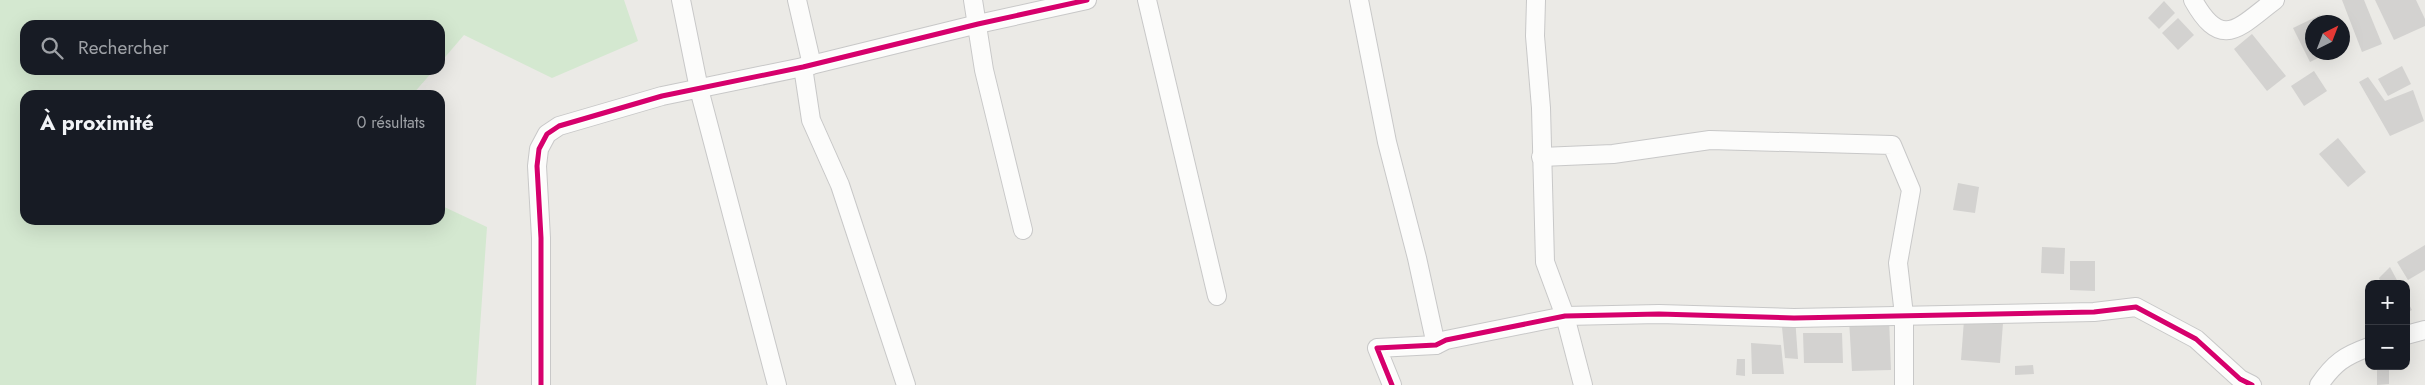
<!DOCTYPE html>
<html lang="fr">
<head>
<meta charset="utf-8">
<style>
	:root { --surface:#171b24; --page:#20242c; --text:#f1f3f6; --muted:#9ea1a6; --line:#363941 }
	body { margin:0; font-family:Jost,sans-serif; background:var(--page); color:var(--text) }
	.controls { position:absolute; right:15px; bottom:15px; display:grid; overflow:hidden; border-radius:10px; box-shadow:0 5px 20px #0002 }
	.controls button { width:45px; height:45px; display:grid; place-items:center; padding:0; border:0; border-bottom:1px solid var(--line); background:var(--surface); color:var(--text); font:25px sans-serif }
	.compass { position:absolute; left:2305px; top:15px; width:45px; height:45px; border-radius:50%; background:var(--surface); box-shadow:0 5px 20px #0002; rotate:42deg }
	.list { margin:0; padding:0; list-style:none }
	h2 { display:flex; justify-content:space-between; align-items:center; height:65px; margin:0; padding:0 20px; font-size:21px }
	h2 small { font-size:16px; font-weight:400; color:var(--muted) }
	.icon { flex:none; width:28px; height:28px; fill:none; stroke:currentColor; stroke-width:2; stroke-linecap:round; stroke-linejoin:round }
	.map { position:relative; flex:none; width:2425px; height:385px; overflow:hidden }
	.search { position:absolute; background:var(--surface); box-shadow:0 5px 20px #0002; left:20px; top:20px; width:425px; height:55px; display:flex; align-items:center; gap:12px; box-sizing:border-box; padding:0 18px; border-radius:15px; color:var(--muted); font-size:19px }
	.panel { position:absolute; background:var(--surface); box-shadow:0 5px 20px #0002; left:20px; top:90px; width:425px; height:135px; border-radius:15px }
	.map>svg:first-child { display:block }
	.green { fill:#d4e8d0 }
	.building { fill:#d3d2d0 }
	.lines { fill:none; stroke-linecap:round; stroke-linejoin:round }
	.street-casing { stroke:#c8c8c8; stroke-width:20 }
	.street { stroke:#fcfcfb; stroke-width:18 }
	.cycleway-casing { stroke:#fff; stroke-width:8 }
	.cycleway { stroke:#d6006c; stroke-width:5 }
</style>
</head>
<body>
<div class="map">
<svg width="2425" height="385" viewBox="0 0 2425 385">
	<rect width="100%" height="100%" fill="#ebeae6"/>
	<!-- green -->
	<path class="green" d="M0 0H624L638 41 552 78 464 35 440 63V25H25V70H434L412 95H25V220H440V205L487 227 476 385H0Z"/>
	<!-- building -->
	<g class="building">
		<path d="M2342 0H2364L2382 44 2362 52Z"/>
		<path d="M2375 0H2416L2425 19V26L2394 40Z"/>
		<path d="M2164 1 2175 13 2159 29 2148 18Z"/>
		<path d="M2320 15 2324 22H2312V52H2330L2310 62 2293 28Z"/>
		<path d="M2178 18 2194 35 2178 50 2162 33Z"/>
		<path d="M2252 34 2286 76 2267 91 2234 49Z"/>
		<path d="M2402 66 2411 84 2388 96 2378 79Z"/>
		<path d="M2314 71 2327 91 2304 106 2291 86Z"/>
		<path d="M2368 77 2385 101 2413 90 2424 121 2390 136 2359 82Z"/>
		<path d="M2338 138 2366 172 2348 187 2319 154Z"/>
		<path d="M1958 183 1979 187 1975 213 1953 210Z"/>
		<path d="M2425 245V270L2408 280 2397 262Z"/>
		<path d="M2042 247 2065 248 2064 274 2041 273Z"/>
		<path d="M2070 261H2095V291L2070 290Z"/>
		<path d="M2390 267 2399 284H2381L2379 278Z"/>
		<path d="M2406 299 2412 310 2406 313Z"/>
		<path d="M1781 317H1795L1798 359 1785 358Z"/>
		<path d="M1889 318 1891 370 1852 371 1849 319Z"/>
		<path d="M1964 320 2003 323 2000 363 1961 360Z"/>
		<path d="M1803 333H1842L1843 363H1804Z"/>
		<path d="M1751 343 1781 345 1784 374H1752Z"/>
		<path d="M1737 359H1745V376L1736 375Z"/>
		<path d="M2033 365 2034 374 2015 375V366Z"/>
		<path d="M2377 366H2389V384L2377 385Z"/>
	</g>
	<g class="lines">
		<defs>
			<g id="street">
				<path d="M681 0 699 89 777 385"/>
				<path d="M797 0 812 65"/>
				<path d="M973 0 984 70 1023 230"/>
				<path d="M1147 0 1217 296"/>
				<path d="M1359 0 1387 142 1417 258 1436 345"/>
				<path d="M1536 0 1535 36 1541 108 1545 262 1565 316 1583 385"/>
				<path d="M2193 0C2222 52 2239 27 2275 0"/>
				<path d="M803 67 811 120 840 185 906 385"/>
				<path d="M1541 157 1613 154 1710 140 1892 145 1911 190 1898 263 1904 315V385"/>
				<path d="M2406 335 2425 330"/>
				<path d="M541 385V238L537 166 539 149 547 134 559 126 662 96 803 67 978 24 1087 0"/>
				<path d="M1392 385 1377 348 1436 345 1446 340 1565 316 1659 314 1794 318 2094 312 2136 307 2196 339 2240 379 2252 385"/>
				<path d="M2319 385C2334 363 2344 356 2369 347"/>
			</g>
		</defs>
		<!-- street casing -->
		<use href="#street" class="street-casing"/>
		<!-- street -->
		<use href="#street" class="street"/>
		<defs>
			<g id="cycleway">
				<path d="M541 385V238L537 166 539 149 547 134 559 126 662 96 803 67 978 24 1087 0"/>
				<path d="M1392 385 1377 348 1436 345 1446 340 1565 316 1659 314 1794 318 2094 312 2136 307 2196 339 2240 379 2252 385"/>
			</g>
		</defs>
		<!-- cycleway casing -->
		<use href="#cycleway" class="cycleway-casing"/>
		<!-- cycleway -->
		<use href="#cycleway" class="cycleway"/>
	</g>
</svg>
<div class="controls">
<button>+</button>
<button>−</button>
</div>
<svg class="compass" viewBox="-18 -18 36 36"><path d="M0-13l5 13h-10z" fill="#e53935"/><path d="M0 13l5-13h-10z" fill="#9ea1a6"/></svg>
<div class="search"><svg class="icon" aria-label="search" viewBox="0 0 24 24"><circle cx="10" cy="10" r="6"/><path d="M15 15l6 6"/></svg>Rechercher</div>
<section class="panel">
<h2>À proximité<small>0 résultats</small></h2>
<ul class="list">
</ul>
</section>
</div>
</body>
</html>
